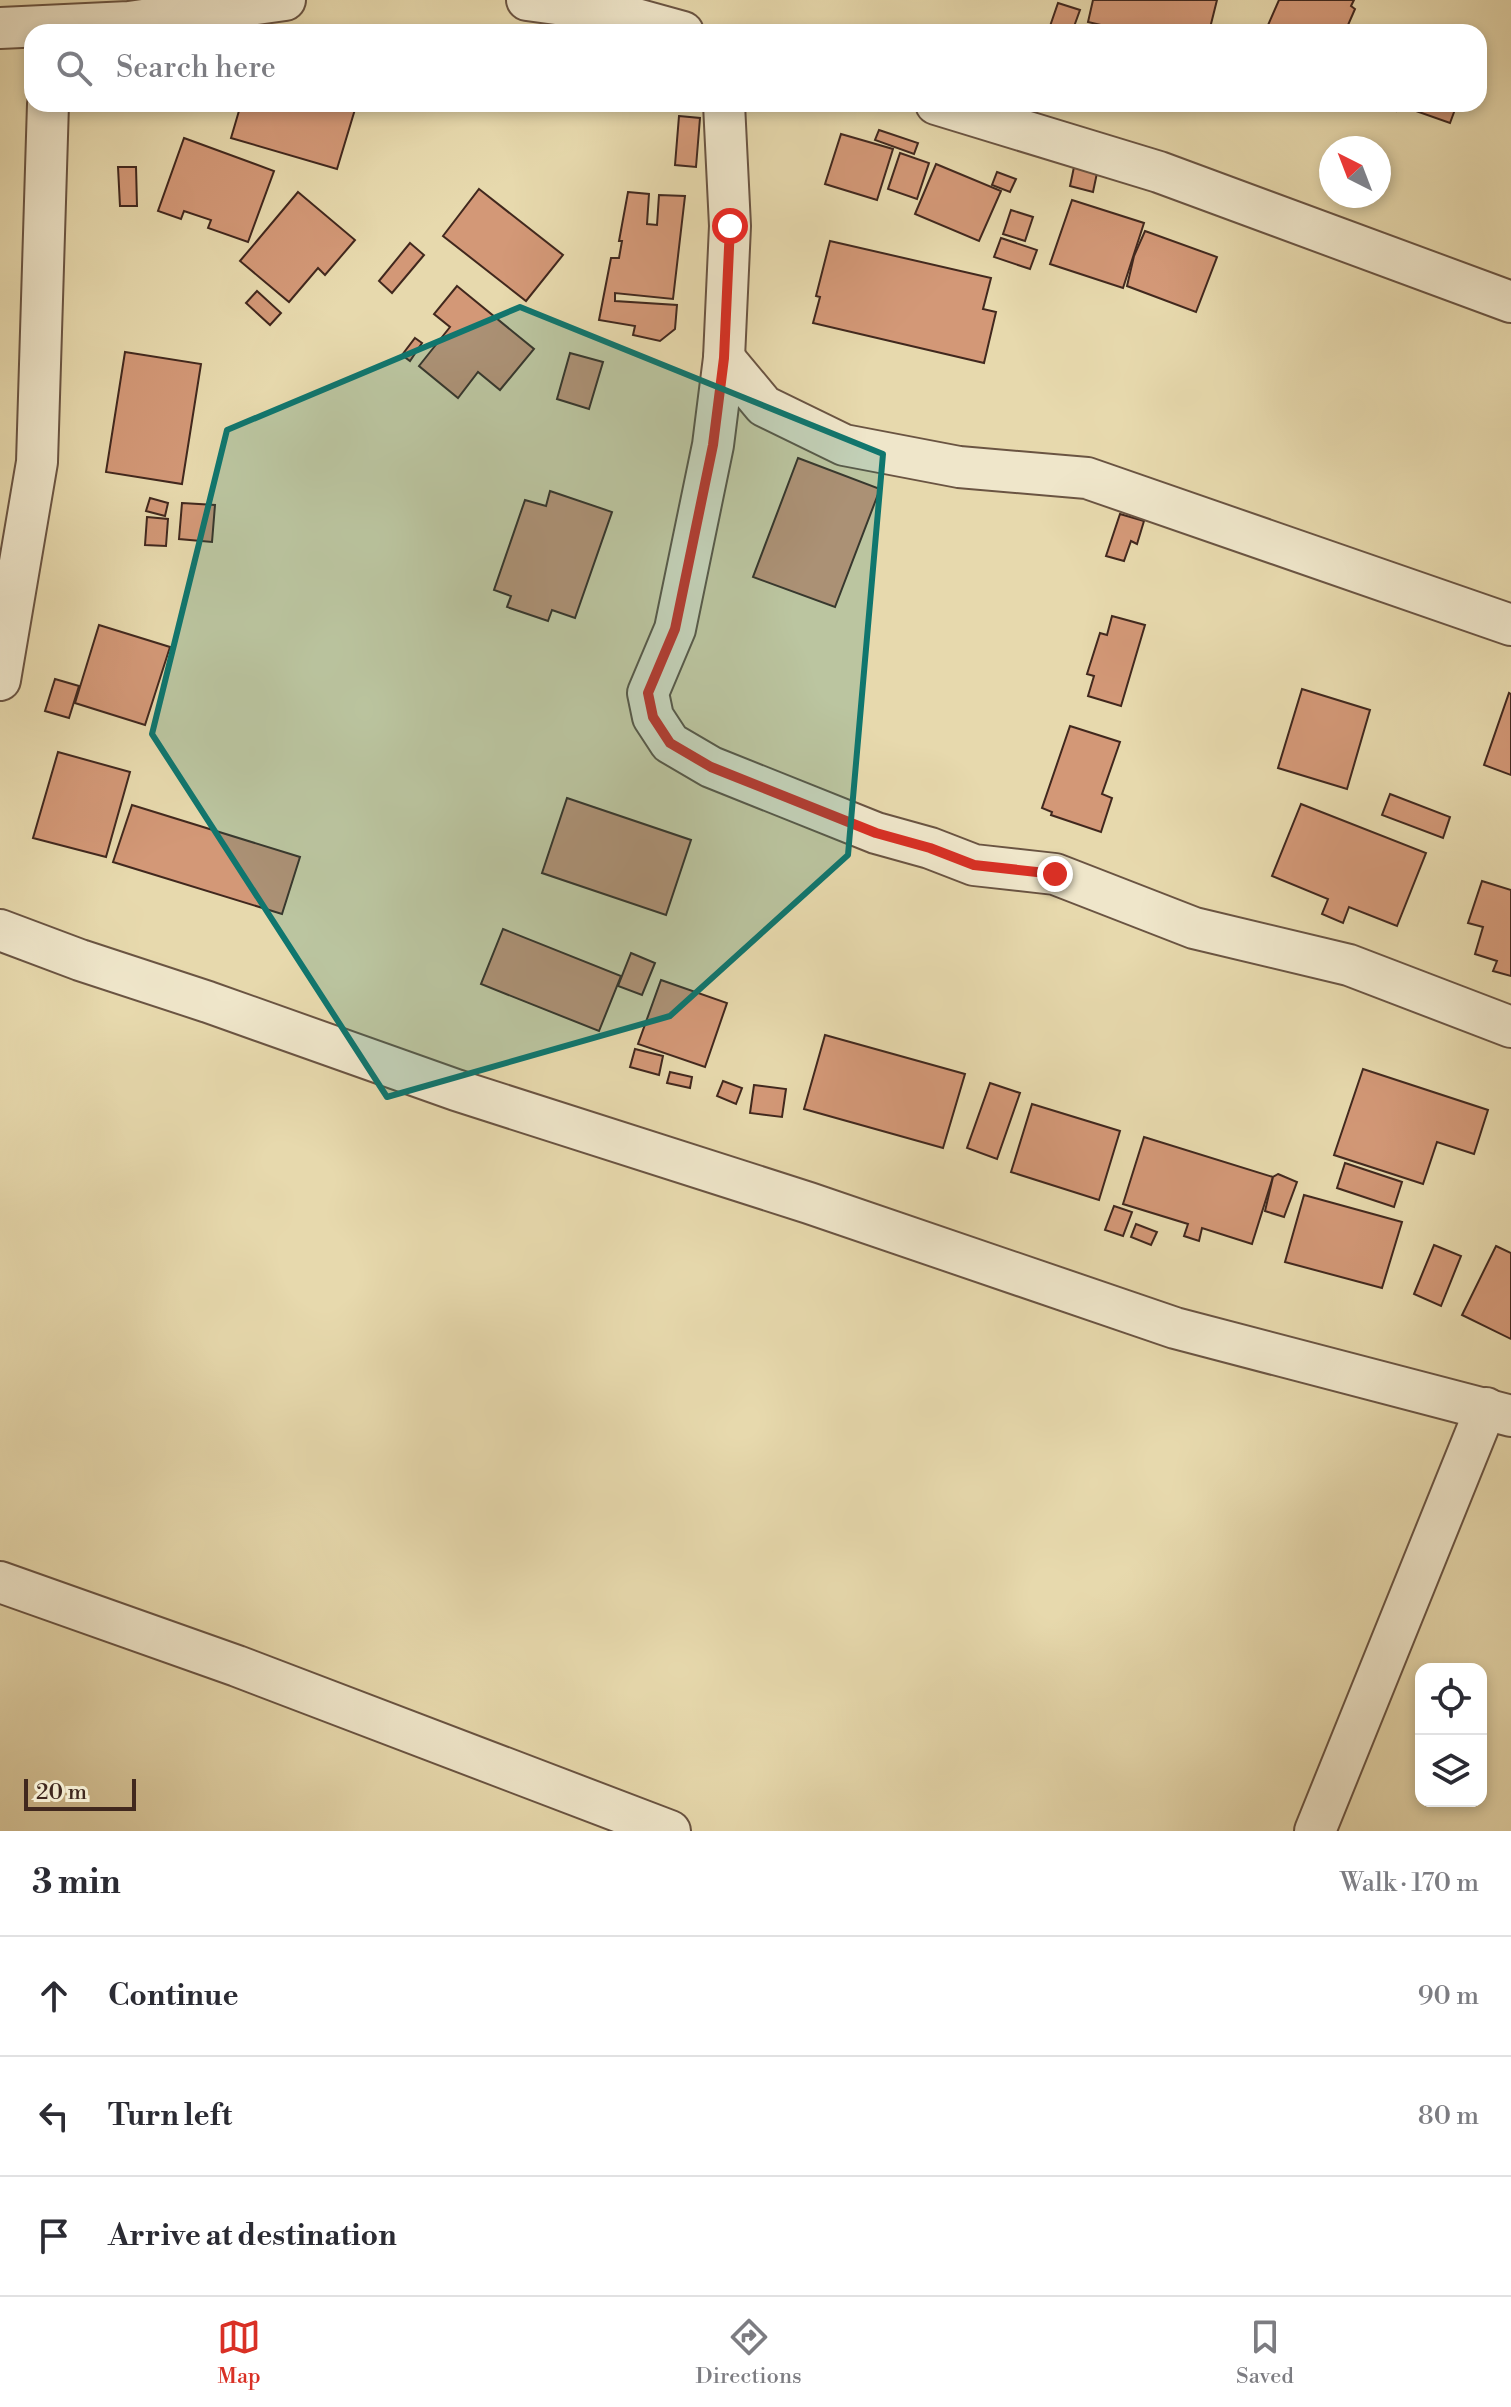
<!DOCTYPE html>
<html lang="en">
<head>
<meta charset="utf-8">
<style>
	:root { --surface:#fff; --page:#f7f7f7; --text:#2b2b33; --muted:#7c7c81; --line:#e1e1e2; --accent:#d93025 }
	body { margin:0; font-family:"Libre Bodoni",serif; background:var(--page); color:var(--text) }
	.controls { position:absolute; right:24px; bottom:24px; display:grid; overflow:hidden; border-radius:16px; box-shadow:0 4px 12px #0003 }
	.controls button { width:72px; height:72px; display:grid; place-items:center; padding:0; border:0; border-bottom:2px solid var(--line); background:var(--surface); color:var(--text); font:40px sans-serif }
	.compass { position:absolute; left:1319px; top:136px; width:72px; height:72px; border-radius:50%; background:var(--surface); box-shadow:0 4px 12px #0003; rotate:318deg }
	.scale { position:absolute; left:24px; bottom:20px; width:112px; box-sizing:border-box; padding-left:8px; border:4px solid #41281e; border-top:0; font-size:22px; line-height:28px; white-space:nowrap; color:#41281e; -webkit-text-stroke:6px #efe6ca; paint-order:stroke }
	.stop { position:absolute; width:24px; height:24px; margin:-18px; border:6px solid #d93025; border-radius:50%; background:#fff }
	.stop.end { background:#d93025; border-color:#fff; box-shadow:0 2px 8px #0008 }
	.list { margin:0; padding:0; list-style:none }
	h2 { display:flex; justify-content:space-between; align-items:center; height:104px; margin:0; padding:0 32px; font-size:34px }
	h2 small { font-size:26px; font-weight:400; color:var(--muted) }
	.list li { display:grid; grid-template-columns:52px 1fr auto; gap:24px; align-items:center; box-sizing:border-box; height:120px; padding:0 32px; border-top:2px solid var(--line) }
	.list b { display:block; font-size:30px; white-space:nowrap }
	.list em { font-size:26px; font-style:normal; color:var(--muted) }
	.icon { flex:none; width:44px; height:44px; fill:none; stroke:currentColor; stroke-width:2; stroke-linecap:round; stroke-linejoin:round }
	.map { position:relative; flex:none; width:1511px; height:1831px; overflow:hidden }
	.search { position:absolute; background:var(--surface); box-shadow:0 4px 12px #0003; left:24px; right:24px; top:24px; height:88px; display:flex; align-items:center; gap:20px; box-sizing:border-box; padding:0 28px; border-radius:24px; color:var(--muted); font-size:30px }
	.sheet { height:464px; background:var(--surface) }
	nav { display:flex; justify-content:space-around; align-items:center; box-sizing:border-box; height:112px; border-top:2px solid var(--line); background:var(--surface); font-size:22px; color:var(--muted) }
	nav a { display:grid; justify-items:center; gap:4px }
	nav .on { color:var(--accent) }
	.map>svg:first-child { display:block }
	.building { fill:#d39877; stroke:#41281e; stroke-width:2 }
	.lines { fill:none; stroke-linecap:round; stroke-linejoin:round }
	.street-casing { stroke:#6a5442; stroke-width:44 }
	.street { stroke:#efe6ca; stroke-width:40 }
	.route { stroke:#d93025; stroke-width:10 }
	.marked { fill:#0f766e; fill-opacity:0.2; stroke:#0f766e; stroke-width:6; stroke-linejoin:round }
</style>
</head>
<body>
<div class="map">
<svg width="1511" height="1831" viewBox="0 0 1511 1831">
	<rect width="100%" height="100%" fill="#e7d9ad"/>
	<filter id="stains"><feTurbulence type="fractalNoise" baseFrequency=".0025" numOctaves="4"/><feColorMatrix values="0 0 0 0 .2 0 0 0 0 .09 0 0 0 0 .02 0 0 0 .5 -.17"/></filter>
	<radialGradient id="worn" r=".72"><stop offset=".6" stop-color="#630" stop-opacity="0"/><stop offset="1" stop-color="#630" stop-opacity=".3"/></radialGradient>
	<!-- building -->
	<g class="building">
		<path d="M1093 0H1217L1209 32H1131L1088 22Z"/>
		<path d="M1279 0H1354L1351 6 1355 9 1348 25 1362 32H1265Z"/>
		<path d="M1058 3 1080 10 1072 32H1048Z"/>
		<path d="M241 104 356 106 337 169 231 138Z"/>
		<path d="M1375 104H1457L1450 123 1399 105 1396 111Z"/>
		<path d="M679 116 700 118 696 167 675 165Z"/>
		<path d="M879 130 918 143 914 154 875 140Z"/>
		<path d="M841 134 893 149 877 200 825 184Z"/>
		<path d="M184 138 274 171 248 242 208 228 211 220 184 211 181 219 158 211Z"/>
		<path d="M900 153 929 163 917 199 888 189Z"/>
		<path d="M936 164 1001 191 979 241 915 214Z"/>
		<path d="M118 167H136L137 206H120Z"/>
		<path d="M1074 167 1097 173 1093 192 1070 186Z"/>
		<path d="M997 172 1016 179 1010 192 992 185Z"/>
		<path d="M479 189 563 255 526 301 443 236Z"/>
		<path d="M298 192 355 240 325 275 318 268 289 302 240 261Z"/>
		<path d="M628 192 649 194 647 224 657 225 659 195 685 196 673 299 615 293V301L677 305 675 329 660 341 633 335 635 326 599 320 611 258H619L622 241H619Z"/>
		<path d="M1072 200 1144 223 1123 288 1050 264Z"/>
		<path d="M1011 210 1033 217 1025 241 1003 234Z"/>
		<path d="M1145 231 1217 257 1196 312 1127 286 1134 256Z"/>
		<path d="M1001 238 1037 250 1030 269 994 257Z"/>
		<path d="M830 241 991 278 983 309 996 312 984 363 813 323 820 297 816 296Z"/>
		<path d="M410 243 424 255 392 293 379 281Z"/>
		<path d="M457 286 534 349 500 390 478 372 458 398 419 366 450 327 434 314Z"/>
		<path d="M257 291 281 313 270 325 246 303Z"/>
		<path d="M415 338 422 343 410 361 402 355Z"/>
		<path d="M125 352 201 364 182 484 106 472Z"/>
		<path d="M570 353 603 362 589 409 557 399Z"/>
		<path d="M798 458 880 489 835 607 753 577Z"/>
		<path d="M550 491 612 512 575 618 552 610 548 621 507 607 511 596 494 590 525 500 546 506Z"/>
		<path d="M150 498 168 503 165 516 146 511Z"/>
		<path d="M182 503 215 505 212 542 179 539Z"/>
		<path d="M1120 514 1144 521 1137 544 1131 541 1124 561 1106 556Z"/>
		<path d="M147 517 168 519 166 546 145 545Z"/>
		<path d="M1112 616 1145 625 1121 706 1088 696 1094 676 1087 674 1100 633 1107 635Z"/>
		<path d="M99 625 170 647 145 725 75 703Z"/>
		<path d="M55 679 79 686 69 718 45 711Z"/>
		<path d="M1302 689 1370 710 1347 789 1278 768Z"/>
		<path d="M1509 693 1511 694V775L1484 765Z"/>
		<path d="M1070 726 1120 742 1102 794 1112 798 1101 832 1051 815 1052 812 1042 808Z"/>
		<path d="M58 752 130 772 106 857 33 838Z"/>
		<path d="M1390 794 1450 817 1443 838 1382 815Z"/>
		<path d="M567 798 691 840 666 915 542 873Z"/>
		<path d="M1301 804 1426 853 1397 926 1349 907 1343 923 1322 914 1328 899 1272 876Z"/>
		<path d="M132 805 300 857 282 914 113 862Z"/>
		<path d="M1482 881 1511 890V976L1493 971 1497 961 1475 954 1483 927 1468 923Z"/>
		<path d="M503 929 621 976 599 1031 481 984Z"/>
		<path d="M631 953 655 963 642 995 618 986Z"/>
		<path d="M661 980 727 1003 705 1067 638 1044Z"/>
		<path d="M825 1035 965 1074 943 1148 804 1109Z"/>
		<path d="M635 1049 663 1056 659 1075 630 1067Z"/>
		<path d="M1363 1069 1488 1110 1474 1154 1437 1142 1423 1184 1334 1155Z"/>
		<path d="M670 1072 692 1077 690 1088 667 1083Z"/>
		<path d="M723 1081 742 1088 736 1104 717 1096Z"/>
		<path d="M990 1083 1020 1093 997 1159 967 1148Z"/>
		<path d="M754 1085 786 1089 782 1117 750 1113Z"/>
		<path d="M1032 1104 1120 1131 1099 1200 1011 1172Z"/>
		<path d="M1144 1137 1273 1177 1252 1244 1202 1228 1199 1241 1184 1236 1188 1224 1123 1204Z"/>
		<path d="M1345 1163 1402 1182 1394 1207 1337 1188Z"/>
		<path d="M1278 1174 1297 1182 1284 1217 1265 1211 1273 1177Z"/>
		<path d="M1304 1195 1402 1222 1382 1288 1285 1262Z"/>
		<path d="M1114 1206 1132 1212 1123 1236 1105 1230Z"/>
		<path d="M1136 1224 1157 1232 1151 1245 1131 1237Z"/>
		<path d="M1434 1245 1461 1256 1441 1306 1414 1294Z"/>
		<path d="M1496 1246 1511 1253V1339L1462 1315Z"/>
	</g>
	<g class="lines">
		<defs>
			<g id="street">
				<path d="M527 0 607 11 683 32"/>
				<path d="M0 28 129 22 285 0"/>
				<path d="M724 104 730 226 724 358 713 445 675 629 648 693 653 717 670 743 711 767 876 833 930 848 974 865 1055 874 1194 928 1349 965 1511 1027"/>
				<path d="M936 104 1159 172 1511 302"/>
				<path d="M724 358 764 406 844 445 959 467 1087 478 1511 625"/>
				<path d="M0 680 37 462 48 104"/>
				<path d="M0 930 80 960 208 1002 456 1090 809 1203 1175 1328 1511 1416"/>
				<path d="M0 1582 237 1666 670 1831"/>
				<path d="M1315 1831 1486 1408"/>
			</g>
		</defs>
		<!-- street casing -->
		<use href="#street" class="street-casing"/>
		<!-- street -->
		<use href="#street" class="street"/>
	</g>
	<g class="lines">
		<!-- route -->
		<path class="route" d="M730 226 724 358 713 445 675 629 648 693 653 717 670 743 711 767 876 833 930 848 974 865 1055 874"/>
	</g>
	<!-- marked area -->
	<path class="marked" d="M520 307 883 454 848 855 670 1016 387 1097 152 734 227 430Z"/>
	<rect width="100%" height="100%" filter="url(#stains)"/>
	<rect width="100%" height="100%" fill="url(#worn)"/>
</svg>
<div class="controls">
<button><svg class="icon" aria-label="locate" viewBox="0 0 24 24"><circle cx="12" cy="12" r="6"/><path d="M12 2v4M12 18v4M2 12h4M18 12h4"/></svg></button>
<button><svg class="icon" aria-label="layers" viewBox="0 0 24 24"><path d="M12 4l9 5-9 5-9-5zM3 14l9 5 9-5"/></svg></button>
</div>
<svg class="compass" viewBox="-18 -18 36 36"><path d="M0-13l5 13h-10z" fill="#e53935"/><path d="M0 13l5-13h-10z" fill="#7c7c81"/></svg>
<div class="scale">20 m</div>
<div class="stop" style="left:730px;top:226px"></div>
<div class="stop end" style="left:1055px;top:874px"></div>
<div class="search"><svg class="icon" aria-label="search" viewBox="0 0 24 24"><circle cx="10" cy="10" r="6"/><path d="M15 15l6 6"/></svg>Search here</div>
</div>
<section class="sheet">
<h2>3 min<small>Walk · 170 m</small></h2>
<ul class="list">
<li><svg class="icon" aria-label="ahead" viewBox="0 0 24 24"><path d="M12 20V5M6 11l6-6 6 6"/></svg><div><b>Continue</b></div><em>90 m</em></li>
<li><svg class="icon" aria-label="left" viewBox="0 0 24 24"><path d="M17 20v-9H6M10 6l-5 5 5 5"/></svg><div><b>Turn left</b></div><em>80 m</em></li>
<li><svg class="icon" aria-label="arrive" viewBox="0 0 24 24"><path d="M6 21V4h12l-3 4 3 4H6"/></svg><div><b>Arrive at destination</b></div></li>
</ul>
</section>
<nav>
<a class="on"><svg class="icon" aria-label="map" viewBox="0 0 24 24"><path d="M3 6l6-2 6 2 6-2v14l-6 2-6-2-6 2zM9 4v14M15 6v14"/></svg>Map</a>
<a><svg class="icon" aria-label="directions" viewBox="0 0 24 24"><path d="M12 3l9 9-9 9-9-9zM9 14v-3h6M13 9l2 2-2 2"/></svg>Directions</a>
<a><svg class="icon" aria-label="saved" viewBox="0 0 24 24"><path d="M7 4h10v16l-5-4-5 4z"/></svg>Saved</a>
</nav>
</body>
</html>
